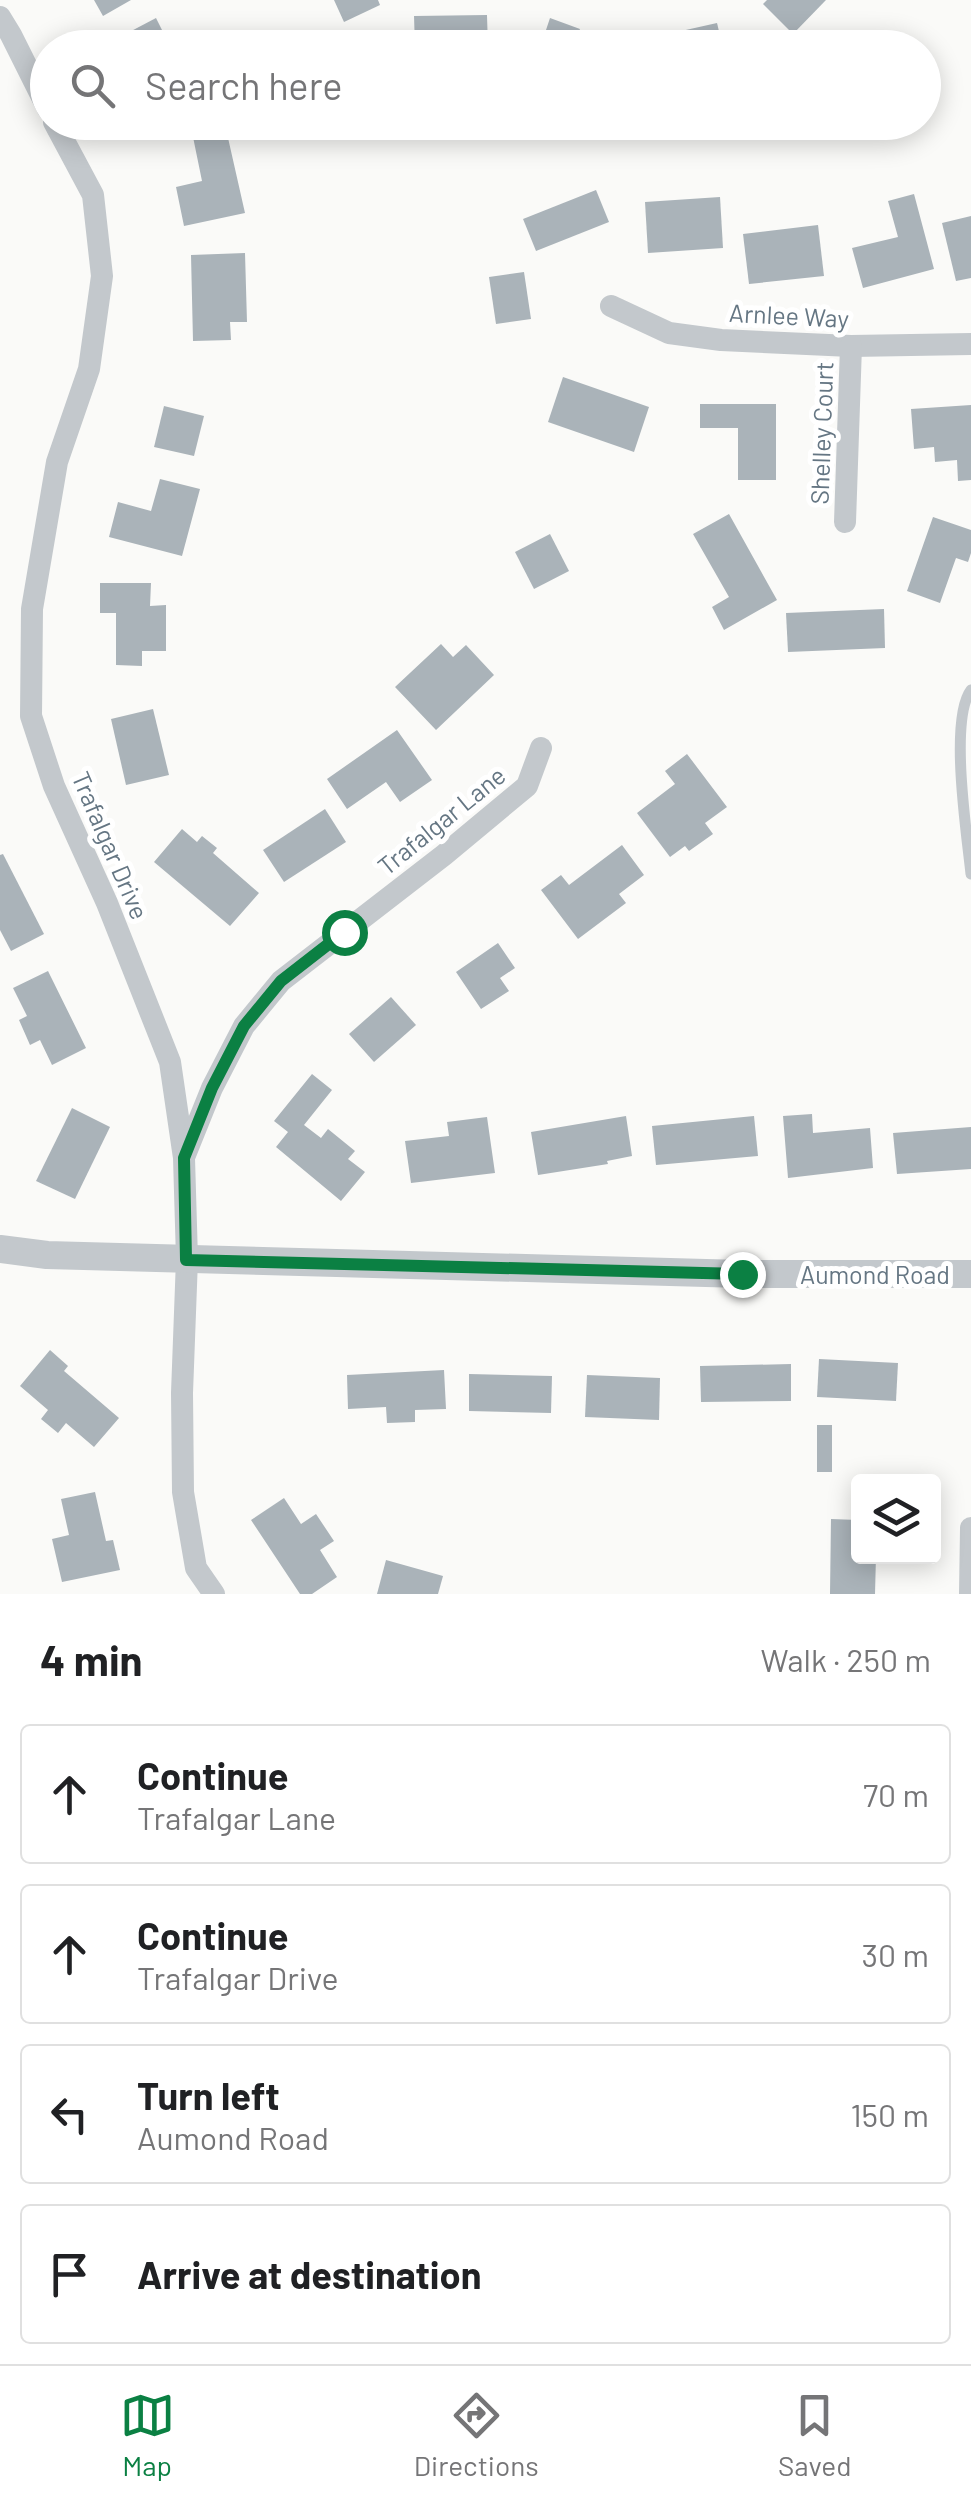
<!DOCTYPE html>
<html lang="en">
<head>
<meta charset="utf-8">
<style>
	:root { --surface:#fff; --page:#f6f6f6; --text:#202124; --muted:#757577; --line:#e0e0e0; --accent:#0b8043 }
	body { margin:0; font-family:Barlow,sans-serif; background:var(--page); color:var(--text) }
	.controls { position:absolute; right:30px; bottom:30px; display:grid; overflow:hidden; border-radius:10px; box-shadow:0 5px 25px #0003 }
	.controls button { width:90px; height:90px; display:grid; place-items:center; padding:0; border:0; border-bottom:2px solid var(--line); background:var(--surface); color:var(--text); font:50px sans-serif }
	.stop { position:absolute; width:30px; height:30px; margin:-22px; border:8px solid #0b8043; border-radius:50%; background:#fff }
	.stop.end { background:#0b8043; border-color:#fff; box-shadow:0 2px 10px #0008 }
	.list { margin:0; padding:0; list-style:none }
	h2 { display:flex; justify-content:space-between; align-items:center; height:130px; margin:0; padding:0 40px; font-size:42px }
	h2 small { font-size:32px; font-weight:400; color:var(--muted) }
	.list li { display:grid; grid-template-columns:65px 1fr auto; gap:30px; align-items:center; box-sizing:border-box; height:140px; margin:0 20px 20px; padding:0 20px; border:2px solid var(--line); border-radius:10px }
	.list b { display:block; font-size:38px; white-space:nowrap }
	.list p { margin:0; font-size:32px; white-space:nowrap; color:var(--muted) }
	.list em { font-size:32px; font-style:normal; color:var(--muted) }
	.icon { flex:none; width:55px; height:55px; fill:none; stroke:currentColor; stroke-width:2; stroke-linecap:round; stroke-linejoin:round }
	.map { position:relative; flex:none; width:971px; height:1594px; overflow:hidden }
	.search { position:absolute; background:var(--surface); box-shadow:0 5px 25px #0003; left:30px; right:30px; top:30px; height:110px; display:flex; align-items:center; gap:25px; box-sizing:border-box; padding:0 35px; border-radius:55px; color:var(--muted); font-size:38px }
	.sheet { height:770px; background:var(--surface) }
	nav { display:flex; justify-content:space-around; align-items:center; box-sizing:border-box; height:140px; border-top:2px solid var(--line); background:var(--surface); font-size:28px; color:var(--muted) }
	nav a { display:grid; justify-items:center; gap:5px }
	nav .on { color:var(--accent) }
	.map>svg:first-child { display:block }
	.building { fill:#aab3b9 }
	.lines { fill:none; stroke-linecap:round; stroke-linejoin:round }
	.service { stroke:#c3c8cc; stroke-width:11 }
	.minor { stroke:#c3c8cc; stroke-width:22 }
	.tertiary { stroke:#c3c8cc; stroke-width:28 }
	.route { stroke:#0b8043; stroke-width:12 }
	.labels { text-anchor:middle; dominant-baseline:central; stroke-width:10; stroke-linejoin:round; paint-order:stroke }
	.street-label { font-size:25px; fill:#657683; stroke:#fff }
</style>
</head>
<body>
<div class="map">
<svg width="971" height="1594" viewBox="0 0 971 1594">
	<rect width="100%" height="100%" fill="#fafaf8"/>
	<!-- building -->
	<g class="building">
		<path d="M94 0H131L103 16Z"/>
		<path d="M334 0H378L380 5 344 22Z"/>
		<path d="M767 0H826L793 34 763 4Z"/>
		<path d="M487 15 488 48H415L414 16Z"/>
		<path d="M156 18 171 48H123L118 38Z"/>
		<path d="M550 18 580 29 577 37 606 48H540Z"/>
		<path d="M717 23 723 48H642L641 40Z"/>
		<path d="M226 129 245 213 184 226 176 187 202 181 193 137Z"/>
		<path d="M596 190 609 222 536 251 523 219Z"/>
		<path d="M914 194 934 269 863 288 852 248 898 237 888 201Z"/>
		<path d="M720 197 723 248 648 253 645 202Z"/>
		<path d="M971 216V278L956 281 942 223Z"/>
		<path d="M818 225 824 276 749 284 743 234Z"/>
		<path d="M245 253 247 322H230L231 340 193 341 191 255Z"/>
		<path d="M524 272 531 319 496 324 489 277Z"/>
		<path d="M563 377 649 407 634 452 548 422Z"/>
		<path d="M700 404H776V480H738V428H700Z"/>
		<path d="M971 405V480L958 481 957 460 935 462 934 447 914 449 911 409Z"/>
		<path d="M164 406 204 416 194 456 154 447Z"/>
		<path d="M160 479 200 489 182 556 109 537 118 502 151 511Z"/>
		<path d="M729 514 777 600 724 630 712 607 729 597 693 534Z"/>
		<path d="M933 517 971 530V553L968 562 956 558 940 603 907 591Z"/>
		<path d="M550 534 569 571 534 589 515 552Z"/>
		<path d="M100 583H151L150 606 166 605V651H142V666L116 665V613H100Z"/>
		<path d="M884 609 885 648 788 652 786 613Z"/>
		<path d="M441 644 453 657 466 645 494 675 436 730 395 687Z"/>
		<path d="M153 709 169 775 126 785 111 719Z"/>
		<path d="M397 730 432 780 400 802 386 782 347 809 327 779Z"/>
		<path d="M687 754 727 807 705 823 713 834 689 851 685 846 670 857 637 813 675 784 665 771Z"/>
		<path d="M325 809 346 842 284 882 263 850Z"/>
		<path d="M182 829 197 842 202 836 217 848 213 853 259 893 230 926 154 862Z"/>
		<path d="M622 845 644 875 619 894 626 903 578 939 541 890 561 875 569 885Z"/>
		<path d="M3 854 44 934 11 951 0 930V855Z"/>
		<path d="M498 943 515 968 500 978 509 991 481 1009 456 972Z"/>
		<path d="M48 971 86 1048 52 1065 40 1040 30 1045 19 1020 27 1016 13 988Z"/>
		<path d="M391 997 416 1025 374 1062 349 1034Z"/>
		<path d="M312 1074 332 1090 304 1125 321 1138 328 1129 355 1151 348 1159 365 1172 341 1201 276 1147 288 1132 274 1121Z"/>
		<path d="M72 1108 110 1127 75 1199 36 1181Z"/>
		<path d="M812 1114 813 1133 870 1128 873 1168 788 1178 783 1116Z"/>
		<path d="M626 1116 632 1156 607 1161 608 1164 538 1175 531 1132Z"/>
		<path d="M754 1116 758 1156 656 1165 652 1126Z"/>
		<path d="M487 1117 495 1173 411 1183 405 1141 449 1136 447 1122Z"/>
		<path d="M971 1127V1169L897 1174 893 1133Z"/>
		<path d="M50 1350 68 1366 64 1371 119 1418 94 1447 66 1423 58 1433 41 1419 48 1410 20 1386Z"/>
		<path d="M819 1359 898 1363 896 1401 817 1397Z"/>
		<path d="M791 1364V1401L701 1402 700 1366Z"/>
		<path d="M444 1370 446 1409 415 1410V1422L387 1423 386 1407 348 1409 347 1375Z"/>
		<path d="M469 1374 552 1376 551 1413 469 1411Z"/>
		<path d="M587 1375 660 1378 659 1420 585 1417Z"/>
		<rect x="817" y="1425" width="15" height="47"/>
		<path d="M95 1492 106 1541 113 1540 120 1570 62 1582 52 1539 69 1535 61 1499Z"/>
		<path d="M284 1498 301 1524 316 1514 334 1541 320 1550 337 1577 312 1594H300L251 1520Z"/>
		<path d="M831 1519 858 1520V1556H876L875 1594H830Z"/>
		<path d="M386 1560 443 1576 438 1594H377Z"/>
	</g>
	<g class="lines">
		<!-- service -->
		<path class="service" d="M971 690C949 719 967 835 971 874"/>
		<!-- minor -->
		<g class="minor">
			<path d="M0 17 11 35 48 109"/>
			<path d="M54 122 93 195 102 276 89 369 57 462 32 609 31 716 54 786 107 903 170 1062 184 1158 187 1259 182 1393 183 1492 196 1568 214 1594"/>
			<path d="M611 306 669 333 721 340 851 346 971 344"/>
			<path d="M845 522 851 346"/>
			<path d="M185 1155 212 1088 244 1026 281 981 444 855 527 786 541 748"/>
			<path d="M970 1594 971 1528"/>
		</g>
		<!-- tertiary -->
		<path class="tertiary" d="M0 1249 47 1255 742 1274H971"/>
	</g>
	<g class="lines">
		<!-- route -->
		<path class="route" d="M344 932 281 981 244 1026 212 1088 184 1158 186 1260 742 1274"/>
	</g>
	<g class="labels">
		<!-- street labels -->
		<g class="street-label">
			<text transform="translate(789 315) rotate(3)">Arnlee Way</text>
			<text transform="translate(821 433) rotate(-88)">Shelley Court</text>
			<text transform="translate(441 820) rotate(-39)">Trafalgar Lane</text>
			<text transform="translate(111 845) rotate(67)">Trafalgar Drive</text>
			<text x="875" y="1274">Aumond Road</text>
		</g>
	</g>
</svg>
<div class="controls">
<button><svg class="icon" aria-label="layers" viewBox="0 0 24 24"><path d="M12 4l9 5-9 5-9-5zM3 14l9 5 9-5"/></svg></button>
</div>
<div class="stop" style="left:344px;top:932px"></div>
<div class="stop end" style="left:742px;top:1274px"></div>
<div class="search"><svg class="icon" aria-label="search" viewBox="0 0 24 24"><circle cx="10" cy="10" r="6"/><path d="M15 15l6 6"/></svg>Search here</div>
</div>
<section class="sheet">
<h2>4 min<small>Walk · 250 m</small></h2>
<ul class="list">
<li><svg class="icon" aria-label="ahead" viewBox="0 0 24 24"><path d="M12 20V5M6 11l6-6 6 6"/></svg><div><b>Continue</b><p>Trafalgar Lane</p></div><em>70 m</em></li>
<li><svg class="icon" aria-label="ahead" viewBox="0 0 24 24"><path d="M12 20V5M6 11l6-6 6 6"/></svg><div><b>Continue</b><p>Trafalgar Drive</p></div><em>30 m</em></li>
<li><svg class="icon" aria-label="left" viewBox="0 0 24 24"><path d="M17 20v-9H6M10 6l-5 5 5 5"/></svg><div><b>Turn left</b><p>Aumond Road</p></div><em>150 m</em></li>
<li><svg class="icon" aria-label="arrive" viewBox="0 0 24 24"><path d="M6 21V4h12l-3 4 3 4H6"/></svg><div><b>Arrive at destination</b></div></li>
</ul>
</section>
<nav>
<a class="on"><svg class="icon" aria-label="map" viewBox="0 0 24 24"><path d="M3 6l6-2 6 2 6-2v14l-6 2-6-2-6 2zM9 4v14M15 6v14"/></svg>Map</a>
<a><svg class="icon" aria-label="directions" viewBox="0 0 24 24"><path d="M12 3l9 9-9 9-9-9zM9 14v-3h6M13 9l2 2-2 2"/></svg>Directions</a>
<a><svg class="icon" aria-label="saved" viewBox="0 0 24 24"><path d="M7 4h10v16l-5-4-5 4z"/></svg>Saved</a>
</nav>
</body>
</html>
